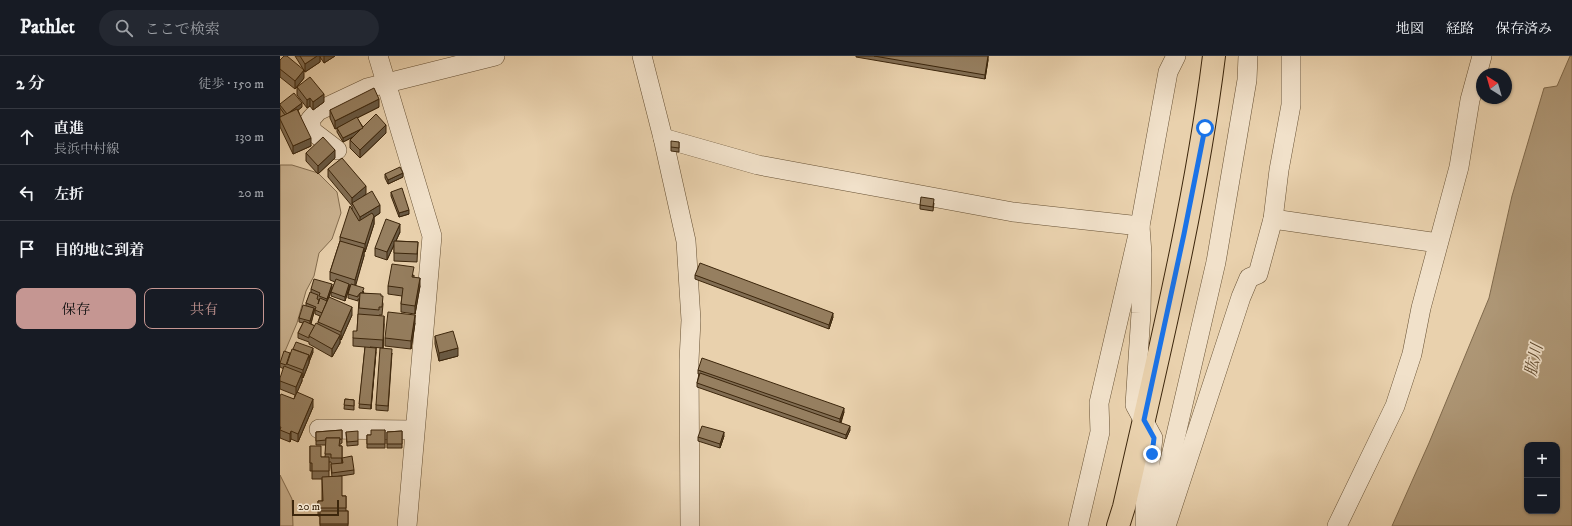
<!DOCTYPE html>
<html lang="ja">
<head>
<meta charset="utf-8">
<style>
	:root { --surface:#171b24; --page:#242831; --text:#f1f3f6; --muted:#9ea1a6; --line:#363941; --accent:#c59692 }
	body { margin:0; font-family:"IM FELL DW Pica","Noto Serif JP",serif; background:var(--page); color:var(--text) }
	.controls { position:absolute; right:12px; bottom:12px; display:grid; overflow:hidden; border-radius:8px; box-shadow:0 1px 3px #0004 }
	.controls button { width:36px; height:36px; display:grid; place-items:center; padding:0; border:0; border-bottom:1px solid var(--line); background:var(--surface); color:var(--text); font:20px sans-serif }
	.compass { position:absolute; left:1196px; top:12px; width:36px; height:36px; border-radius:50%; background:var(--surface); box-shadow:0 1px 3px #0004; rotate:323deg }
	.scale { position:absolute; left:12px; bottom:10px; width:47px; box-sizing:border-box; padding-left:4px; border:2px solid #3c260c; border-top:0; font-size:11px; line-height:14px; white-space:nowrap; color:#3c260c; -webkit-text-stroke:3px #f1e1ca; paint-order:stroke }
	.stop { position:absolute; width:12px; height:12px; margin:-9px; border:3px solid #1a73e8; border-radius:50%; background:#fff }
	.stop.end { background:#1a73e8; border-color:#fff; box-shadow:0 1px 4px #0008 }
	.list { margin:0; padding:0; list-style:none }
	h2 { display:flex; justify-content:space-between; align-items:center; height:52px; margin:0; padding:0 16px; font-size:17px }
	h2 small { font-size:13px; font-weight:400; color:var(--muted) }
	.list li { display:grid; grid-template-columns:26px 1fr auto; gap:12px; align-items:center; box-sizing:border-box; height:56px; padding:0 16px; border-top:1px solid var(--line) }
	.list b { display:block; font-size:15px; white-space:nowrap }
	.list p { margin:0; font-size:13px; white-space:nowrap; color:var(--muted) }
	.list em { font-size:13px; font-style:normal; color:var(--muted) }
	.actions { display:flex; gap:8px; padding:12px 16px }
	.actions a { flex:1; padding:9px 0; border:1px solid var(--accent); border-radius:8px; text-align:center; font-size:14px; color:var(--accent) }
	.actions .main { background:var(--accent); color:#111 }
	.icon { flex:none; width:22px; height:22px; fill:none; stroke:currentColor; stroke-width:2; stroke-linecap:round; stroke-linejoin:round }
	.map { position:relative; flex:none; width:1292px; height:470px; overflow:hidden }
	header { display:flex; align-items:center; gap:24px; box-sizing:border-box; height:56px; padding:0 20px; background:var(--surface); border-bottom:1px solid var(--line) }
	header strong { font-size:19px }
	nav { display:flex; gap:22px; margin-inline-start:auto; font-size:14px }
	.search { width:280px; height:36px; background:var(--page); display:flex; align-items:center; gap:10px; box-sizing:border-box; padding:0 14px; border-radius:22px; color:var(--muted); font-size:15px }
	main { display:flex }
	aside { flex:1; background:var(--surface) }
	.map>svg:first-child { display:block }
	.green { fill:#ccb492; stroke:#846d4f }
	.water { fill:#ae9776; stroke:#806a4c; fill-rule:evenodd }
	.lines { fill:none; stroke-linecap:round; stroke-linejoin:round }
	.minor-casing { stroke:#675134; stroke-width:20 }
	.major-casing { stroke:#3c260c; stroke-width:24 }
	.minor { stroke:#f1e1ca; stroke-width:19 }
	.major { stroke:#e9d1ad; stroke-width:22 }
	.wall { fill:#816d53; stroke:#3c260c; fill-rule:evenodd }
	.shaded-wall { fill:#695943; stroke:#3c260c }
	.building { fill:#967f60; stroke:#3c260c }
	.route { stroke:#1a73e8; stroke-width:5 }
	.labels { text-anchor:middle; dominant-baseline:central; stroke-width:3.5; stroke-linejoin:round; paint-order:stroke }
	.water-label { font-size:16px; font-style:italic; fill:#5e482c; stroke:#f1e1ca }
</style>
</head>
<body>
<header>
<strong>Pathlet</strong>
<div class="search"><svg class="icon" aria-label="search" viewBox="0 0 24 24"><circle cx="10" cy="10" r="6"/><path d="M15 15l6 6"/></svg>ここで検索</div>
<nav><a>地図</a><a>経路</a><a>保存済み</a></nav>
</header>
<main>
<aside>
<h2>2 分<small>徒歩 · 150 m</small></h2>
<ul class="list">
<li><svg class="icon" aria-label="ahead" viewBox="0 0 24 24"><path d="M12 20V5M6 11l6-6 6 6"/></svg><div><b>直進</b><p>長浜中村線</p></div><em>130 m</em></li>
<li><svg class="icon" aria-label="left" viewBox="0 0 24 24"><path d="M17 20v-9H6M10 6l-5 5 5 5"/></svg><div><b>左折</b></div><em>20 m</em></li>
<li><svg class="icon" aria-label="arrive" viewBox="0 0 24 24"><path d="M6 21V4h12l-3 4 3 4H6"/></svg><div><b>目的地に到着</b></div></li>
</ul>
<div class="actions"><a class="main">保存</a><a>共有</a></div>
</aside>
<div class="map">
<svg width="1292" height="470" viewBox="0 0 1292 470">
	<rect width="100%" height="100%" fill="#e9d1ad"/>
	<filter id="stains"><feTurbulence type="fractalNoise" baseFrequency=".005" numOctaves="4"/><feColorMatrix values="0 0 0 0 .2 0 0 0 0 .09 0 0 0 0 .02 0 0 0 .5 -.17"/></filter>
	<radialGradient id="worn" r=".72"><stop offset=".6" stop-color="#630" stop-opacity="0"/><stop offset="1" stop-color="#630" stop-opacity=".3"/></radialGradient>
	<!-- green -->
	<g class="green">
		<path d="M0 109H12L38 117 57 136 61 157 52 183 39 197 34 220 26 235 17 267 0 307Z"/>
		<path d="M0 419 12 443 13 470H0Z"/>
	</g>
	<!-- water -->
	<path class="water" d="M1290 0H1292V470H1112L1149 387 1209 242 1232 140 1264 32 1277 30ZM1247 389H1277V455H1247Z"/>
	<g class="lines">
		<defs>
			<g id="minor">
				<path d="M98 0 152 180 127 470"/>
				<path d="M362 0 383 82 406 185 411 264 409 305 410 470"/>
				<path d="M383 82 478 109 625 136 733 156 860 170 862 198 861 257 855 349 873 382 865 450V470"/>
				<path d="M57 94 32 75 30 64 38 55 87 32 215 0"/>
				<path d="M993 163 1158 187"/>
				<path d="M39 373 134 374"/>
				<path d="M875 469 936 206 967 24 968 0"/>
				<path d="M798 470 820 376 819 347 860 170 888 16 896 0"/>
				<path d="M886 470 961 241 969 222 978 218 993 163 999 114 1011 49V0"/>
				<path d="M1057 470 1115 350 1132 298 1141 252 1179 111 1190 44 1202 0"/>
			</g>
			<path id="major" d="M838 470 844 451C878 301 915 152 934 0"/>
		</defs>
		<!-- minor casing -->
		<use href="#minor" class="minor-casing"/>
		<!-- major casing -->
		<use href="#major" class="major-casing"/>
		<!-- minor -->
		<use href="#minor" class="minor"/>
		<!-- major -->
		<use href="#major" class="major"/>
	</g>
	<!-- wall -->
	<g class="wall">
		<path d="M15 0H55L44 7 40 1V6L25 16Z"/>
		<path d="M576 0H707L708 4 705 23 576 1Z"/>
		<path d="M0 4 24 22 17 31 44 46 33 54 30 50 27 52 17 39V31L15 33 0 21Z"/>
		<path d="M0 48 22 51 18 54 31 90 13 98 0 71Z"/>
		<path d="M99 51 77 62 83 71 106 77 80 102 70 92V84L73 81 63 86 57 76V72L63 69 55 73 50 62V54Z"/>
		<path d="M399 86V96L391 95V91Z"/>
		<path d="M26 97 55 102 38 118 26 105Z"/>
		<path d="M48 113 86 138 85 140 100 157 94 161V168L85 196H84V200L75 229 84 236 83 237 101 240 103 248 102 259H99V260L104 268 103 292 90 291 96 296 91 353 79 352 85 291 73 290V282L77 275 79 243H78V245L68 242V238L70 230H69V232L65 245 51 240V236L55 226 50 224V216L60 185V181L72 153V150L48 121Z"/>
		<path d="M105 118 123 121 108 128 105 122Z"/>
		<path d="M111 136 129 158 119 161 111 140Z"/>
		<path d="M654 147 653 155 640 153V149Z"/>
		<path d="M120 176 116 185 138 186 137 206 114 205V189L107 204 95 200V192Z"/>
		<path d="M134 219V222L140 230 135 258 121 256V248L122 240 108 238V230Z"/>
		<path d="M415 219 553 261 549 273 415 223Z"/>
		<path d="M52 232 49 241 72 259 61 284 60 283V287L52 301 29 288V286L18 282V277L23 267 19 266V262L26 250V247L31 236V233ZM34 254H35V258L40 260 38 266V267L35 270 31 268 34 256Z"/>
		<path d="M135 267 131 293 105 290V282Z"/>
		<path d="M155 280 178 300 159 305 155 288Z"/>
		<path d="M33 296 29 306V307L23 322 22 321V325L17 336 33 351 18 386 11 383 10 386 0 382V340L14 343 15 339 0 333V325L4 313 0 311V307L10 297Z"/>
		<path d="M112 297 108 355 96 354V349Z"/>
		<path d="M418 314 564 356 561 367 570 374 566 383 417 331V327L419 318H418Z"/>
		<path d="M65 343 74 344V354L64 353Z"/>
		<path d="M62 374V387L60 388V390H62V407V402L74 414V418L54 421 62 440H66V455H68V470H40V460H38V445H42V423H32V415H30V390L41 401H45L46 389H36V376ZM49 406H51V412L52 421H49Z"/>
		<path d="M105 374V392H87V379H91Z"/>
		<path d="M122 375V392H107V376Z"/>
		<path d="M66 376 78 385V389L67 390Z"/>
		<path d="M444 380 440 392 418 385V381Z"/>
	</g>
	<!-- shaded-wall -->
	<g class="shaded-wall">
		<path d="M37 0H40V6L25 16V8Z"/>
		<path d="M44 0H55L44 7Z"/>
		<path d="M708 0V4L705 23V19Z"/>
		<path d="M24 14V22L15 33V25Z"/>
		<path d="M44 38V46L33 54V46Z"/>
		<path d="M30 42V50L27 52V44Z"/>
		<path d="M99 43V51L55 73V65Z"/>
		<path d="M22 47V51L7 63V58Z"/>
		<path d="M106 69V77L80 102V94Z"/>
		<path d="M83 72V76L63 86V82Z"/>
		<path d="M31 82V90L13 98V90Z"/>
		<path d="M55 94V102L38 118V110Z"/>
		<path d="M123 117V121L108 128V124Z"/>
		<path d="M86 130V138L73 149 72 148V142Z"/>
		<path d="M100 149V157L94 161V168L85 196V188L80 169V161Z"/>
		<path d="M129 154V158L119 161V157Z"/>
		<path d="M120 168V176L107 204V196Z"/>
		<path d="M84 192V200L75 232V224Z"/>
		<path d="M140 222V230L135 258V250Z"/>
		<path d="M52 228V232L47 246V243Z"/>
		<path d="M69 228V232L65 245V241Z"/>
		<path d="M72 251V259L61 284V276Z"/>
		<path d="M34 252V256L30 270V265Z"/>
		<path d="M553 257V261L549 273V269Z"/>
		<path d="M135 259V267L131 293V285Z"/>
		<path d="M104 260V268L103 292V284Z"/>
		<path d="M60 279V287L52 301V293Z"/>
		<path d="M33 292V296L29 306V302Z"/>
		<path d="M96 292V296L91 353V349Z"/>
		<path d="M178 292V300L159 305V297Z"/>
		<path d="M29 299V307L23 322V314Z"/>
		<path d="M22 317V325L16 339V331Z"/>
		<path d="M33 343V351L18 386V378Z"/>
		<path d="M564 352V356L560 367V363Z"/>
		<path d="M570 370V374L566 383V379Z"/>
		<path d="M11 375V383L10 386V378Z"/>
		<path d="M444 376V380L440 392V388Z"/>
	</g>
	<!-- building -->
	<g class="building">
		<path d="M4 0H7L24 14 15 25 0 13V4Z"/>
		<path d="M20 0H37L25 8Z"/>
		<path d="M594 0H708L705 19Z"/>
		<path d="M30 21 44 38 33 46 30 42 27 44 17 31Z"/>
		<path d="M94 32 99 43 55 65 50 54Z"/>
		<path d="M14 37 22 47 7 58 0 49V48Z"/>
		<path d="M0 52 5 59 0 61Z"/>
		<path d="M17 53 31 82 13 90 0 63V61Z"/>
		<path d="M96 58 106 69 80 94 70 84Z"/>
		<path d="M77 61 83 72 63 82 57 72Z"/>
		<path d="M43 81 55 94 38 110 26 97Z"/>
		<path d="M391 85 399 86V92L391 91Z"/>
		<path d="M62 102 86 130 72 142 48 113Z"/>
		<path d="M120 111 123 117 108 124 105 118Z"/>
		<path d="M122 132 129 154 119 157 111 136Z"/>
		<path d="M92 135 100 149 80 161 72 147Z"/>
		<path d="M641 141 654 143 653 151 640 149Z"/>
		<path d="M70 150 79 165 92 157 94 160 85 188 60 181Z"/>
		<path d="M106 163 120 168 107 196 95 192Z"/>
		<path d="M60 185 84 192 75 224 50 216Z"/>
		<path d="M114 185 138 186 137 198 114 197Z"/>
		<path d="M420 207 553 257 549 269 415 219Z"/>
		<path d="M112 208 134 211 132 221 140 222 135 250 121 248 123 232 108 230Z"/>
		<path d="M34 223 52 228 47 243 39 240 40 237 31 233Z"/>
		<path d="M56 223 69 228 65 241 51 236Z"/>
		<path d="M71 228 84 232 82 237H80L79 239H78V241L68 238Z"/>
		<path d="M30 236 38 239 37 243 39 244 38 248 40 242 47 245 42 257 35 254 36 251 26 247Z"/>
		<path d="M80 237 101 238V240H103L102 251H99V254L79 252Z"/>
		<path d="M49 241 72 251 61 276 38 266Z"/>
		<path d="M23 249 34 252 30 265 19 262Z"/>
		<path d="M108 256 135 259 131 285 105 282Z"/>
		<path d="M78 258 104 260 103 284 73 282V275H77Z"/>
		<path d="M24 265 35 270 29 280V282L18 277Z"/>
		<path d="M36 267 60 279 52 293 29 280Z"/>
		<path d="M173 275 178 292 159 297 155 280Z"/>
		<path d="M16 286 33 292 29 302V299L13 293Z"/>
		<path d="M85 291 96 292 91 349 79 348Z"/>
		<path d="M100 292 112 293 108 350 96 349Z"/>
		<path d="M12 293 29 299 23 314 7 308Z"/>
		<path d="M4 295 10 297 6 309 0 307Z"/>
		<path d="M422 302 564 352 560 363 418 314Z"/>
		<path d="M4 310 22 317 16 331 0 325V322Z"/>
		<path d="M420 317 570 370 566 379 417 327Z"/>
		<path d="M17 336 33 343 18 378 11 375 10 378 0 374 1 371H0V340L1 338 14 343Z"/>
		<path d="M65 343 74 344V350L64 349Z"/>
		<path d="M422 370 444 376 440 388 418 381Z"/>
		<path d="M62 374V383L59 384 60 382H46V384L36 385V376Z"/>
		<path d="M91 374H105V388H87V379H91Z"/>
		<path d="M78 375V385L67 386 66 376Z"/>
		<path d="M122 375V388H107V376Z"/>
		<path d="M46 382H60L59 390H62V402H51V398H45Z"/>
		<path d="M30 390H41V401H49V415H32V407H30Z"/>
		<path d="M72 400 74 414 52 417 51 408 63 407 62 402Z"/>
		<path d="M62 420V440H66V452H38V445H43L42 421Z"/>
		<rect x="40" y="455" width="28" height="13"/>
	</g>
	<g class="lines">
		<!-- route -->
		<path class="route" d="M872 398 874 382 864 364 904 178 925 72"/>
	</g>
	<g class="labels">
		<!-- water labels -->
		<g class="water-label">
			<text transform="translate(1254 304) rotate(-78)">肱川</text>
		</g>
	</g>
	<rect width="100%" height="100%" filter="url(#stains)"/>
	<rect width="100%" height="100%" fill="url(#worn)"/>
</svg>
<div class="controls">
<button>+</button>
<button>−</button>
</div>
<svg class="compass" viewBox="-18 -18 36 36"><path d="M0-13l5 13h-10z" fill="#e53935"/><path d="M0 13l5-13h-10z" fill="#9ea1a6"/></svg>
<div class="scale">20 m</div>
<div class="stop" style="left:925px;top:72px"></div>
<div class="stop end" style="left:872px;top:398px"></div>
</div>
</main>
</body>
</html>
